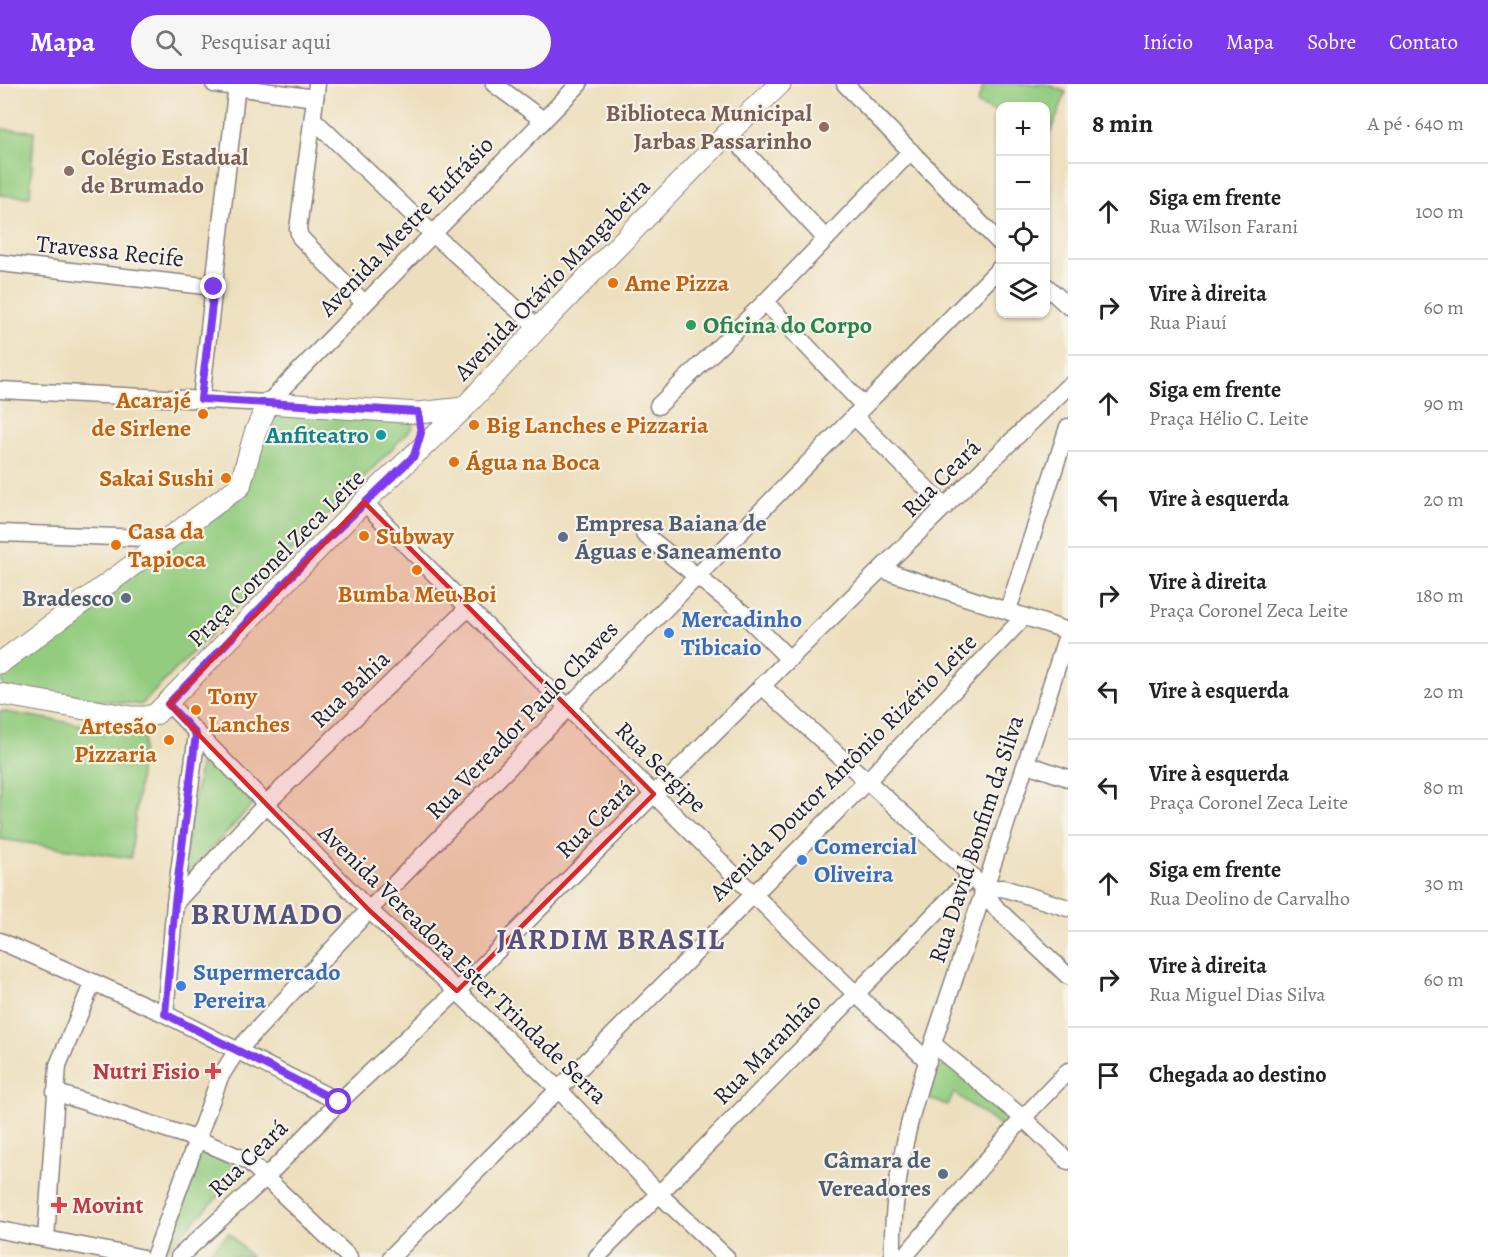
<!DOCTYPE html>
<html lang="pt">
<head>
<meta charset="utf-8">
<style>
	:root { --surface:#fff; --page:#f6f6f6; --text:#222; --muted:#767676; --line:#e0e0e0; --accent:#7c3aed }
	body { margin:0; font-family:Alegreya,serif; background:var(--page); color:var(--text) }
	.controls { position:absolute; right:18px; top:18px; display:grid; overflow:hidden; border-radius:12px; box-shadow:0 2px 4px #0004 }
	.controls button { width:54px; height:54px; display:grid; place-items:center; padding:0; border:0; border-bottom:2px solid var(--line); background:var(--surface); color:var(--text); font:30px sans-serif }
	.stop { position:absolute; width:18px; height:18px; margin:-14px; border:4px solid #7c3aed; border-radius:50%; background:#fff }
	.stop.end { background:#7c3aed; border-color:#fff; box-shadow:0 2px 6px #0008 }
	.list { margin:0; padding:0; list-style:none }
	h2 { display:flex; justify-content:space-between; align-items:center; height:78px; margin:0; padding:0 24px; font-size:26px }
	h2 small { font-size:20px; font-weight:400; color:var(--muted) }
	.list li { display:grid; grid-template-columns:39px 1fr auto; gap:18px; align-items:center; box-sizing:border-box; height:96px; padding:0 24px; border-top:2px solid var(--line) }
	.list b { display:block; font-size:22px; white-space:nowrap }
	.list p { margin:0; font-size:20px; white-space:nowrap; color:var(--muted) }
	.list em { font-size:20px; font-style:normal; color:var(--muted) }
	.icon { flex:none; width:33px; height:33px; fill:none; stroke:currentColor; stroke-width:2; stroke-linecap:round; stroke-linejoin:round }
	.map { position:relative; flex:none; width:1068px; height:1173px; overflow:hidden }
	header { display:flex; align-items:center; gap:36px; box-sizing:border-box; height:84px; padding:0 30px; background:var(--accent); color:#fff }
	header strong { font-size:28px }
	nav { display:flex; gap:33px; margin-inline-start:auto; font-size:21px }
	.search { width:420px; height:54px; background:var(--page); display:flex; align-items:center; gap:15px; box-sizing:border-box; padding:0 21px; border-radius:33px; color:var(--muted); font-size:22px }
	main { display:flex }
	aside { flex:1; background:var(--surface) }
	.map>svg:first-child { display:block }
	.green { fill:#93cc7f; stroke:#5a775d; stroke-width:1.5 }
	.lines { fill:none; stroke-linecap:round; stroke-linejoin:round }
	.minor-casing { stroke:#88807c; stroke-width:19 }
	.major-casing { stroke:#88807c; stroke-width:23 }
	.minor { stroke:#fff; stroke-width:16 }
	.major { stroke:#fff; stroke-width:21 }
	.route { stroke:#7c3aed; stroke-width:8 }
	.marked { fill:#d62828; fill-opacity:0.2; stroke:#d62828; stroke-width:4.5; stroke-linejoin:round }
	.education-dot { fill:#8d6e63; stroke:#f7f3e8; stroke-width:2 }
	.food-dot { fill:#e8710a; stroke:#f7f3e8; stroke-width:2 }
	.leisure-dot { fill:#2e9e5b; stroke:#f7f3e8; stroke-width:2 }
	.culture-dot { fill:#0f9aa8; stroke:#f7f3e8; stroke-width:2 }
	.service-dot { fill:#5c6f8a; stroke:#f7f3e8; stroke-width:2 }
	.shop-dot { fill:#3f7fe0; stroke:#f7f3e8; stroke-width:2 }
	.health-dot { fill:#e0444e; stroke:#f7f3e8; stroke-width:2 }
	.labels { text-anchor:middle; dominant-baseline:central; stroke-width:4.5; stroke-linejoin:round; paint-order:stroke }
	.education-label { font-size:24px; font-weight:bold; fill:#785e54; stroke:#f7f3e8; text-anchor:end }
	.street-label { font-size:24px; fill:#22223b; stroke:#f7f3e8 }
	.food-label { font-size:24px; font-weight:bold; fill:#c56008; stroke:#f7f3e8; text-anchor:start }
	.leisure-label { font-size:24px; font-weight:bold; fill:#27864d; stroke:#f7f3e8; text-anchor:start }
	.culture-label { font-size:24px; font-weight:bold; fill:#0d838f; stroke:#f7f3e8; text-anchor:end }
	.service-label { font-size:24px; font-weight:bold; fill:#4e5e75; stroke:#f7f3e8; text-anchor:end }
	.shop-label { font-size:24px; font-weight:bold; fill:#366cbe; stroke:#f7f3e8; text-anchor:start }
	.health-label { font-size:24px; font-weight:bold; fill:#be3a42; stroke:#f7f3e8; text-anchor:end }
	.district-label { font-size:30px; font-weight:bold; letter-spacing:1.5px; fill:#57527d; stroke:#f7f3e8 }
</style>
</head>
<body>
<header>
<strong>Mapa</strong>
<div class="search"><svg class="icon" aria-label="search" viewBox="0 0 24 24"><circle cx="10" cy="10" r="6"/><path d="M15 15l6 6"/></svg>Pesquisar aqui</div>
<nav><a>Início</a><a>Mapa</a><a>Sobre</a><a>Contato</a></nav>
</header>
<main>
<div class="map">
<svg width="1068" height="1173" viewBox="0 0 1068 1173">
	<rect width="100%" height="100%" fill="#f7f3e8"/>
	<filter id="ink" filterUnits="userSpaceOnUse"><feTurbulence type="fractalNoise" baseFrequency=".0167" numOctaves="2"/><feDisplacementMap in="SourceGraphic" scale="12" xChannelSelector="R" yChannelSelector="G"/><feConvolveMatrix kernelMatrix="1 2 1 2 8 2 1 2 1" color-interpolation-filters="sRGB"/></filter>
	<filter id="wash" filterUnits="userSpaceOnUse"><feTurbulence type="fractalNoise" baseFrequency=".008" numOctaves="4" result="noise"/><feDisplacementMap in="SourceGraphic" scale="24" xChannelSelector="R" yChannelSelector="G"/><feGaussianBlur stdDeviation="1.35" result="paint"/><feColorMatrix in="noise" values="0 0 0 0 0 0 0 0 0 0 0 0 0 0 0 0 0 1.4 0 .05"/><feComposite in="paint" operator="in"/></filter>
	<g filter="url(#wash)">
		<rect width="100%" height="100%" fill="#eddfbd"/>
		<!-- green -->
		<g class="green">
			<path d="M984 0H1046L1066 8 1051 48 1046 46V22H1000V29L977 20Z"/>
			<path d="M0 45 34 47 30 113 0 111Z"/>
			<path d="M262 328 410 331 413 343 141 621 5 604 0 596V586L242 404Z"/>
			<path d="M0 627 144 651 131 774 0 755Z"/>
			<path d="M202 670 253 720 180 799Z"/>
			<path d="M949 980 959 983 1015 1039 1007 1047 954 1009 948 1021 926 1014 931 988Z"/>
			<path d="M199 1066 244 1086 164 1168Z"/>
			<path d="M229 1149 251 1173H204Z"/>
		</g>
	</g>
	<g filter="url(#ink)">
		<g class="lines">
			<defs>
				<g id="minor">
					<path d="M214 0 315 14"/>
					<path d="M317 0 298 145 300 153 364 219"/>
					<path d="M494 0 543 36"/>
					<path d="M845 0 1000 159"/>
					<path d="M314 36 432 149 538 244"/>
					<path d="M728 49 826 155"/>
					<path d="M0 179 214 203"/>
					<path d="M1046 202 1068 222"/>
					<path d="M765 218 864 322"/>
					<path d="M0 306 268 319 579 0"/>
					<path d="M201 315 237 0"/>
					<path d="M658 322 765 218 911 67"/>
					<path d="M854 332 945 423"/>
					<path d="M364 418C442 499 522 577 601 657 708 765 815 874 928 977"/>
					<path d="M0 449 146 454 167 458"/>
					<path d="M644 450 744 530 789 575"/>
					<path d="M883 486 1068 547"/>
					<path d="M1008 526 1068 343"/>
					<path d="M762 602 972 792 997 825 1068 892"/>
					<path d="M169 620 369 826 457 907 557 1004 660 1111 726 1173"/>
					<path d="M1027 680 1068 694"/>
					<path d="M984 805 1003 804 1068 824"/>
					<path d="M175 819 267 719 467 525"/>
					<path d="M0 857 165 930 339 1018"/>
					<path d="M165 930 175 819 197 650"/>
					<path d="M933 960 1023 1034 1068 1077"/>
					<path d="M55 1008 199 1056 248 1077 349 1173"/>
					<path d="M0 1146 139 1173"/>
					<path d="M46 1154 58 981 93 898"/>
					<path d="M154 1173 220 993 236 968 369 826 1000 184"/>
					<path d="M179 1173 266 1093 339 1018 457 907 789 575 1068 302"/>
					<path d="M391 1173 866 698 1024 533"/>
					<path d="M597 1173 972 792"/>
					<path d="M893 1173C890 1068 931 967 963 869 999 762 1034 656 1068 548"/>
					<path d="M904 1173 1023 1034 1068 987"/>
				</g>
				<g id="major">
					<path d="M0 579 240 402 255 349 268 319 418 329 464 324"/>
					<path d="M0 610 131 633H146L156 630 364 418 464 324 538 244 728 49 780 0"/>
				</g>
			</defs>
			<!-- minor casing -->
			<use href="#minor" class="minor-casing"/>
			<!-- major casing -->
			<use href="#major" class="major-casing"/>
			<!-- minor -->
			<use href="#minor" class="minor"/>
			<!-- major -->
			<use href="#major" class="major"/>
		</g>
	</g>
	<g class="lines" filter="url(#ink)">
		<!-- route -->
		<path class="route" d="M214 203 201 315 418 328 421 349 414 372 322 460 168 620 196 650 175 819 165 930 339 1018"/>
	</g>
	<!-- marked area -->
	<path class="marked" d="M364 418 654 710 457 907 369 826 169 620Z"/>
	<!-- markers -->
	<g class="education-dot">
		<circle cx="824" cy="43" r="6"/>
		<circle cx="69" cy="87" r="6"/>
	</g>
	<g class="food-dot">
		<circle cx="613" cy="199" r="6"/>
		<circle cx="203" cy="330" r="6"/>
		<circle cx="474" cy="341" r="6"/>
		<circle cx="454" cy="378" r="6"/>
		<circle cx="226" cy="394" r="6"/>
		<circle cx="364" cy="452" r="6"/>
		<circle cx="116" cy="461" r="6"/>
		<circle cx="417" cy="486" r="6"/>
		<circle cx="196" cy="626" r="6"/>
		<circle cx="169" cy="656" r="6"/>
	</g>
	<circle class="leisure-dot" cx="691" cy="241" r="6"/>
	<circle class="culture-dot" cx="381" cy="351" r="6"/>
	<g class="service-dot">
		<circle cx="563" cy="453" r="6"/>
		<circle cx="126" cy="514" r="6"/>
		<circle cx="943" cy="1090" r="6"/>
	</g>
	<g class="shop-dot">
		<circle cx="669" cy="549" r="6"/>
		<circle cx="802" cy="776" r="6"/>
		<circle cx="181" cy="902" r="6"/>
	</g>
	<g class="health-dot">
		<path d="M210 978h6v6h6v6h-6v6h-6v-6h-6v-6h6z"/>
		<path d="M56 1112h6v6h6v6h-6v6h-6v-6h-6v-6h6z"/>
	</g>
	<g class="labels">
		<!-- education labels -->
		<g class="education-label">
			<text x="812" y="29">Biblioteca Municipal<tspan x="812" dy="28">Jarbas Passarinho</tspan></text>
			<text x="81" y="73" text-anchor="start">Colégio Estadual<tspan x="81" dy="28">de Brumado</tspan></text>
		</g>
		<!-- street labels -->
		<g class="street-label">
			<text transform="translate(406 142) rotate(-46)">Avenida Mestre Eufrásio</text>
			<text transform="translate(110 167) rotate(6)">Travessa Recife</text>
			<text transform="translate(552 195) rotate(-46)">Avenida Otávio Mangabeira</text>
			<text transform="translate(941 394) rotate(-45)">Rua Ceará</text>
			<text transform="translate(276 474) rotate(-45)">Praça Coronel Zeca Leite</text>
			<text transform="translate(350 605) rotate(-44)">Rua Bahia</text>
			<text transform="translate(522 636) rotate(-46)">Rua Vereador Paulo Chaves</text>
			<text transform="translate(661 683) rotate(45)">Rua Sergipe</text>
			<text transform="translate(843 683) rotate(-45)">Avenida Doutor Antônio Rizério Leite</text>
			<text transform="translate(595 735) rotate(-45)">Rua Ceará</text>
			<text transform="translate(976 755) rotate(-72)">Rua David Bonfim da Silva</text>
			<text transform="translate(463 880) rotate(44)">Avenida Vereadora Ester Trindade Serra</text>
			<text transform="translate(767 965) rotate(-46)">Rua Maranhão</text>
			<text transform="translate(248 1074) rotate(-44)">Rua Ceará</text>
		</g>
		<!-- food labels -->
		<g class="food-label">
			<text x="625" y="199">Ame Pizza</text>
			<text x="191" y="316" text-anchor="end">Acarajé<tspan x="191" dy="28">de Sirlene</tspan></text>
			<text x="486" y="341">Big Lanches e Pizzaria</text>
			<text x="466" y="378">Água na Boca</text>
			<text x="214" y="394" text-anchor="end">Sakai Sushi</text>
			<text x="128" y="447">Casa da<tspan x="128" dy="28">Tapioca</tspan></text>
			<text x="376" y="452">Subway</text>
			<text x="417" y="510" text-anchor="middle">Bumba Meu Boi</text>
			<text x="208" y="612">Tony<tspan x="208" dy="28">Lanches</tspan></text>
			<text x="157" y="642" text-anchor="end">Artesão<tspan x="157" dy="28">Pizzaria</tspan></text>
		</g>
		<!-- leisure labels -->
		<g class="leisure-label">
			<text x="703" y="241">Oficina do Corpo</text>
		</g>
		<!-- culture labels -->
		<g class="culture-label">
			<text x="369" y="351">Anfiteatro</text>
		</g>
		<!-- service labels -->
		<g class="service-label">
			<text x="575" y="439" text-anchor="start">Empresa Baiana de<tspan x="575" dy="28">Águas e Saneamento</tspan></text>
			<text x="114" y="514">Bradesco</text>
			<text x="931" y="1076">Câmara de<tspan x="931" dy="28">Vereadores</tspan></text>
		</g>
		<!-- shop labels -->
		<g class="shop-label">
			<text x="681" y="535">Mercadinho<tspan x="681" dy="28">Tibicaio</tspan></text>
			<text x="814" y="762">Comercial<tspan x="814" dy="28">Oliveira</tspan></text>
			<text x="193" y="888">Supermercado<tspan x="193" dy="28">Pereira</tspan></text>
		</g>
		<!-- health labels -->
		<g class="health-label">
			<text x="200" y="987">Nutri Fisio</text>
			<text x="72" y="1121" text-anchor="start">Movint</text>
		</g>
		<!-- district labels -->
		<g class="district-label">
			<text x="267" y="830">BRUMADO</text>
			<text x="611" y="855">JARDIM BRASIL</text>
		</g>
	</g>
</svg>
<div class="controls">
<button>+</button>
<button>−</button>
<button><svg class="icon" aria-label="locate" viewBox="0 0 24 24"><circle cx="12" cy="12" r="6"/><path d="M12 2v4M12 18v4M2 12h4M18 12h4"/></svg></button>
<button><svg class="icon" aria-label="layers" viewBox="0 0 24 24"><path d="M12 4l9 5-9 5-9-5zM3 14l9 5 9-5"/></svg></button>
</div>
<div class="stop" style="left:339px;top:1018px"></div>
<div class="stop end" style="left:214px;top:203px"></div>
</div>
<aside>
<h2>8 min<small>A pé · 640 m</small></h2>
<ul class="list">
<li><svg class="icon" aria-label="ahead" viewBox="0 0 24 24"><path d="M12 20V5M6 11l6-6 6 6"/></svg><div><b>Siga em frente</b><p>Rua Wilson Farani</p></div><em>100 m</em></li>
<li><svg class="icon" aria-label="right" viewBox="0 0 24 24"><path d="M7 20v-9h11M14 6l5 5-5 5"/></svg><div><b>Vire à direita</b><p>Rua Piauí</p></div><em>60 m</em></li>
<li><svg class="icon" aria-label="ahead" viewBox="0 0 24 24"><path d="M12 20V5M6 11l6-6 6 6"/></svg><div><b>Siga em frente</b><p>Praça Hélio C. Leite</p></div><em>90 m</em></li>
<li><svg class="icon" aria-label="left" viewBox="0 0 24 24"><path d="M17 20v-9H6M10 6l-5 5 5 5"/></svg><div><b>Vire à esquerda</b></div><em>20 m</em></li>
<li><svg class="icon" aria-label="right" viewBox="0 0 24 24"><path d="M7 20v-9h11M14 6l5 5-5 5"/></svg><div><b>Vire à direita</b><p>Praça Coronel Zeca Leite</p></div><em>180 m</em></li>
<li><svg class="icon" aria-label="left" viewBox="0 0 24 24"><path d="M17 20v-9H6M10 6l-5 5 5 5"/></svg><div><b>Vire à esquerda</b></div><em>20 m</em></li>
<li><svg class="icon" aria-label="left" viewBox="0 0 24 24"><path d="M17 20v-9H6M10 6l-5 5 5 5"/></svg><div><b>Vire à esquerda</b><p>Praça Coronel Zeca Leite</p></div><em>80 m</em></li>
<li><svg class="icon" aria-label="ahead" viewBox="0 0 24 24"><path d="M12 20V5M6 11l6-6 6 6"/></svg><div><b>Siga em frente</b><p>Rua Deolino de Carvalho</p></div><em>30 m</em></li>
<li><svg class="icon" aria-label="right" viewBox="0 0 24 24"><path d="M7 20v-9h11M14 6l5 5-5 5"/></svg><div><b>Vire à direita</b><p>Rua Miguel Dias Silva</p></div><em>60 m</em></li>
<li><svg class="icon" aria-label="arrive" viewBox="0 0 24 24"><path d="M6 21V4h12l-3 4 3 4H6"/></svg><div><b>Chegada ao destino</b></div></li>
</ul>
</aside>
</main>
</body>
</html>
